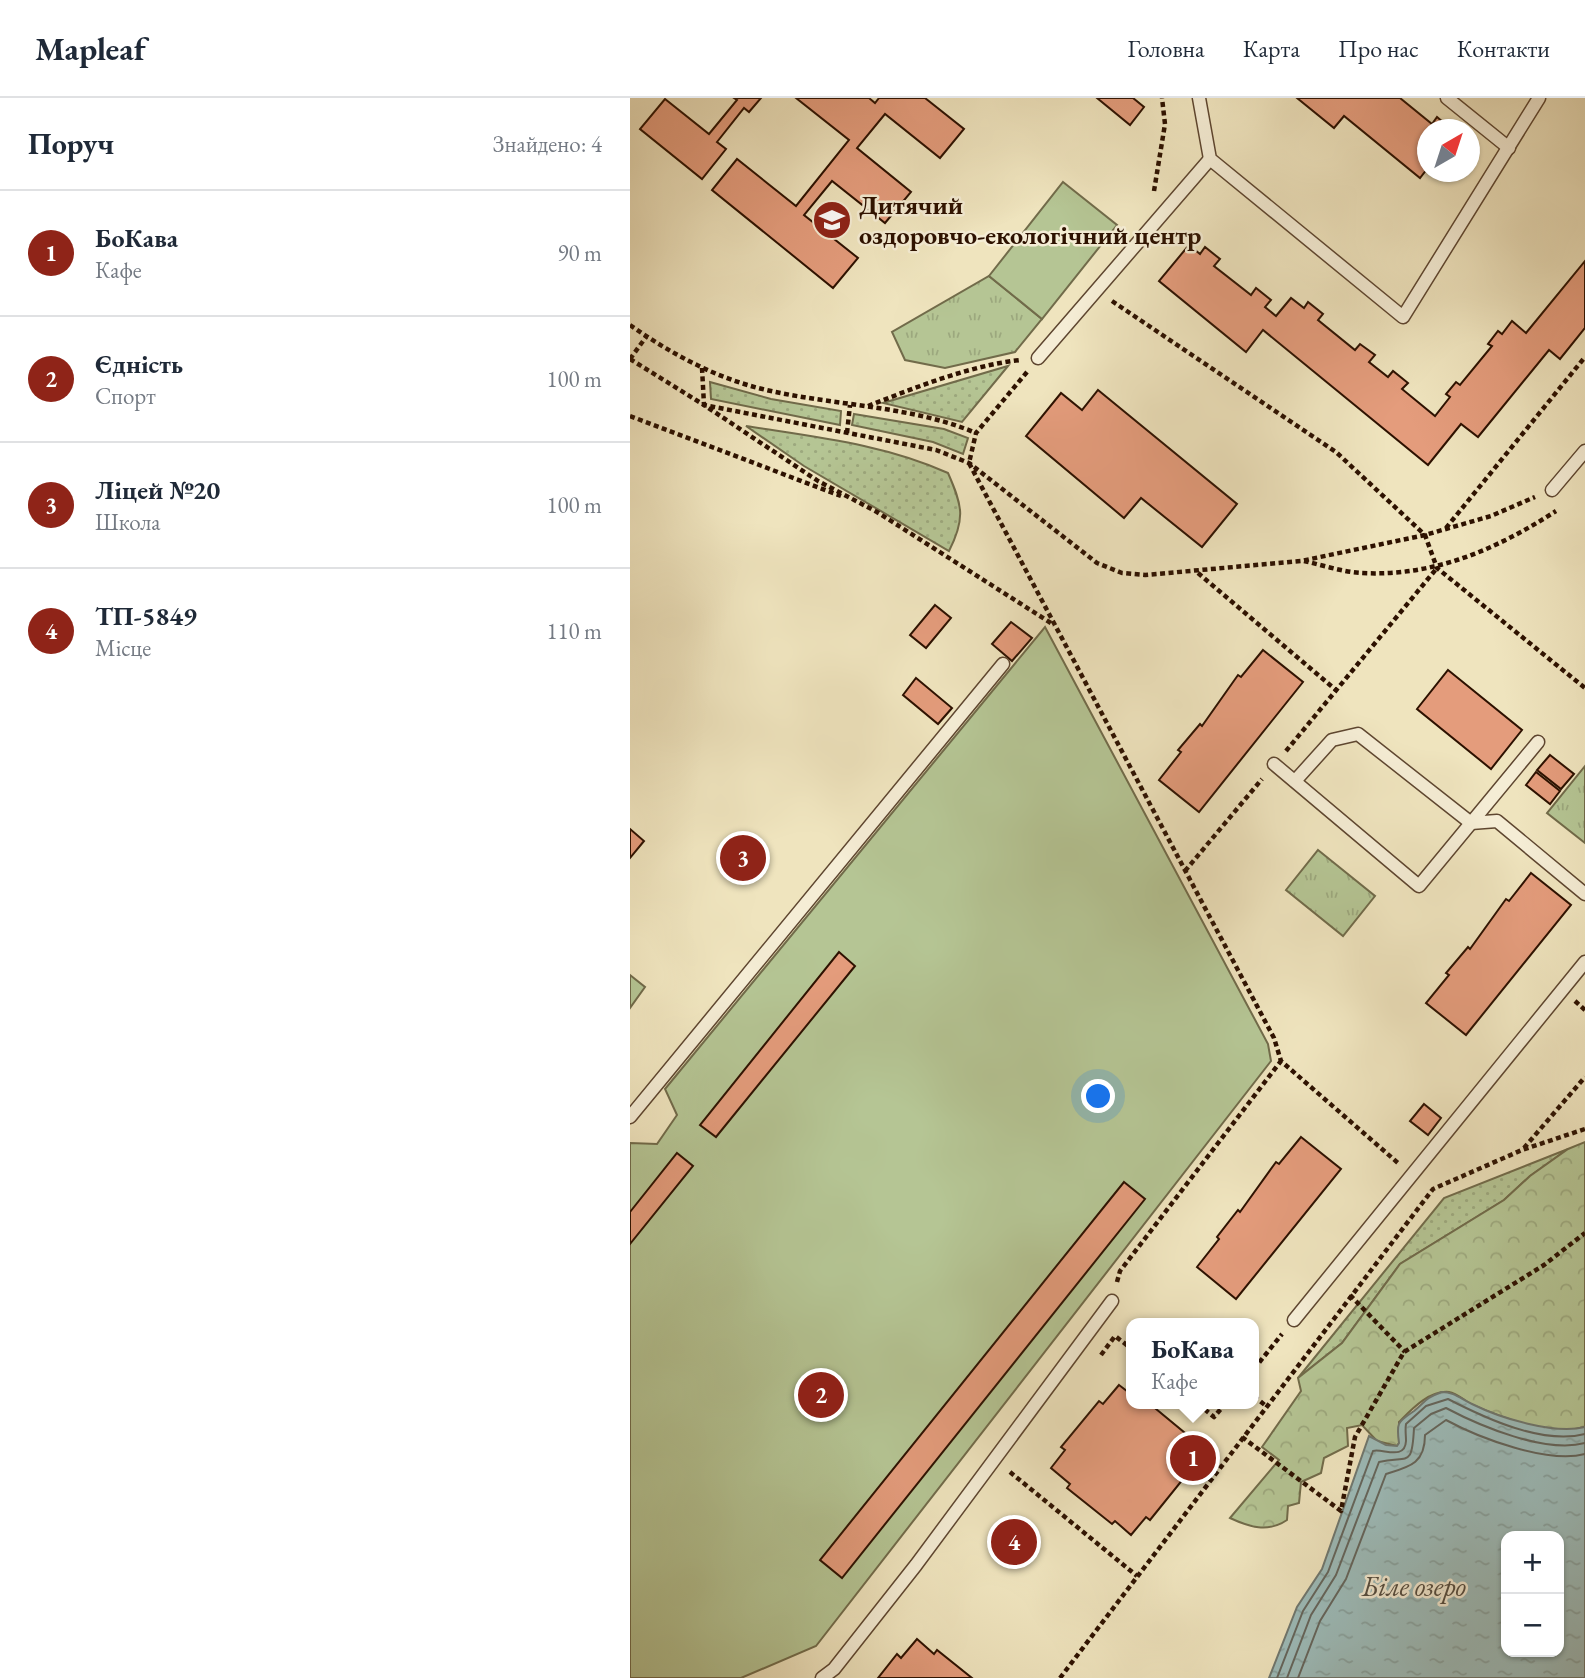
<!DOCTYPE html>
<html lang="uk">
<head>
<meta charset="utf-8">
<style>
	:root { --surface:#fff; --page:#f2f2f3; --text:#1f2937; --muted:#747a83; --line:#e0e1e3; --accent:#8f2418 }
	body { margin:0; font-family:"EB Garamond",serif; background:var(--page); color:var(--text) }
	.controls { position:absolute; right:21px; bottom:21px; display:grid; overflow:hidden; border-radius:14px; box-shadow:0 2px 5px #0004 }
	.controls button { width:63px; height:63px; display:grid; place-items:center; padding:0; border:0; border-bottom:2px solid var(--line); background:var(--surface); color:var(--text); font:35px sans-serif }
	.compass { position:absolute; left:787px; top:21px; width:63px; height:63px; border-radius:50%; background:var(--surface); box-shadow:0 2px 5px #0004; rotate:39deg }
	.you { position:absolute; left:469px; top:999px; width:24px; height:24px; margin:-18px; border:5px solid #fff; border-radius:50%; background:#1a73e8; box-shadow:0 0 0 10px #1a73e833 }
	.badge { display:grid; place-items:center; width:46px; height:46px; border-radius:50%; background:var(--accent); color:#fff; font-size:23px; font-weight:700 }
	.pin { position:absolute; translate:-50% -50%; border:4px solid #fff; box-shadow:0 2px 7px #0006 }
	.popup { position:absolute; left:496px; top:1220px; width:133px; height:91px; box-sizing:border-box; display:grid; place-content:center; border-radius:14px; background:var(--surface); filter:drop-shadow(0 2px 5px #0005); font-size:23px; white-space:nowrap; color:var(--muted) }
	.popup b { font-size:26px; color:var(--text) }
	.popup::after { content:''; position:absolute; left:50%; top:100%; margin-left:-14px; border:14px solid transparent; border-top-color:var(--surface) }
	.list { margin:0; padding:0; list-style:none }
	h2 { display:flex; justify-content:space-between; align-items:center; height:91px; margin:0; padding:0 28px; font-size:30px }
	h2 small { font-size:23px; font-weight:400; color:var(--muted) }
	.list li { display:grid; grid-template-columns:46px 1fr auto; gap:21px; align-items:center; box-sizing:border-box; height:126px; padding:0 28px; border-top:2px solid var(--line) }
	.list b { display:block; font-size:26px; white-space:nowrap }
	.list p { margin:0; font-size:23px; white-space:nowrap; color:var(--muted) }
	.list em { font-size:23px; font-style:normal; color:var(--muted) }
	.map { position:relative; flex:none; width:955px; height:1580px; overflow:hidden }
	header { display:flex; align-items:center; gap:42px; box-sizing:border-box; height:98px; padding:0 35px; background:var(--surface); border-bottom:2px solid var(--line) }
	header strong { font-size:33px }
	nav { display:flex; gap:38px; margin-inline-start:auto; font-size:24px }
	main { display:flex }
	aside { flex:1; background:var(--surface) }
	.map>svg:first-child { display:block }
	.grass { fill:url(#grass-dots); stroke:#716b4a; stroke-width:2 }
	.forest { fill:url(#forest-crowns); stroke:#716b4a; stroke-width:2 }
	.park { fill:url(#park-tufts); stroke:#716b4a; stroke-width:2 }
	.garden { fill:#b5c594; stroke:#716b4a; stroke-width:2 }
	.water { fill:url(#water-ripples); stroke:#707870; stroke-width:2; fill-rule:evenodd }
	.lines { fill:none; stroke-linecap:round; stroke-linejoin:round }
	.shore { stroke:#65665d; stroke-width:2 }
	.building { fill:#e49c7c; stroke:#2d1100; stroke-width:2 }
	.lane-casing { stroke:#5e4630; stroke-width:15 }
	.path { stroke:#2d1100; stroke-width:4.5; stroke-dasharray:5 3.5; stroke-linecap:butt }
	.lane { stroke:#f5edd5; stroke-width:12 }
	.labels { text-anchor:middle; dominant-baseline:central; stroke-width:5; stroke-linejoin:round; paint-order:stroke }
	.poi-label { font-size:26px; font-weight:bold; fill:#2d1100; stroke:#f5edd5; text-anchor:start }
	.water-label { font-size:28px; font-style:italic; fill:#544d41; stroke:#f5edd5 }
</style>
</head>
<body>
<header>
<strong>Mapleaf</strong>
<nav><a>Головна</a><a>Карта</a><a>Про нас</a><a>Контакти</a></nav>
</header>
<main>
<aside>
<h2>Поруч<small>Знайдено: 4</small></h2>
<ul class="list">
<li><span class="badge">1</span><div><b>БоКава</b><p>Кафе</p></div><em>90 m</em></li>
<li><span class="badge">2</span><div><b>Єдність</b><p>Спорт</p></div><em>100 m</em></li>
<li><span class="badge">3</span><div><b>Ліцей №20</b><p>Школа</p></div><em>100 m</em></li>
<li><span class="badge">4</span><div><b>ТП-5849</b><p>Місце</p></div><em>110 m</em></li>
</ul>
</aside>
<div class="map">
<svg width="955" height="1580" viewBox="0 0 955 1580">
	<defs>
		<pattern id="grass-dots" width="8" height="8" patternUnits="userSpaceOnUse" patternTransform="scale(1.75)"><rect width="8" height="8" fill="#b5c594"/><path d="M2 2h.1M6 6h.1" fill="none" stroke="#9ca87e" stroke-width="1.8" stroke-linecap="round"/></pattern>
		<pattern id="forest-crowns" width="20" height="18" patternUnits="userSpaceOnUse" patternTransform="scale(1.75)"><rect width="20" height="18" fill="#b5c594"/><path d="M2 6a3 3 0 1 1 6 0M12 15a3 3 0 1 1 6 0" fill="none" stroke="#9ca87e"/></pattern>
		<pattern id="park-tufts" width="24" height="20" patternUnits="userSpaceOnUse" patternTransform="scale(1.75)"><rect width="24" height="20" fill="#b5c594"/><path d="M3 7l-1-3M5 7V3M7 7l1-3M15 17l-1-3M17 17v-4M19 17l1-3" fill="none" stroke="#9ca87e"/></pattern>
		<pattern id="water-ripples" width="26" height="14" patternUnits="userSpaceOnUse" patternTransform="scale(1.75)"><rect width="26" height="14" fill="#9dbcba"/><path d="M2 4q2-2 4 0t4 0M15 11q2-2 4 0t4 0" fill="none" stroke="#88a19e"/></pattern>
	</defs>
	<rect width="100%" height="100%" fill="#efe4be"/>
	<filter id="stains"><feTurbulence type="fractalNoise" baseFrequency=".00286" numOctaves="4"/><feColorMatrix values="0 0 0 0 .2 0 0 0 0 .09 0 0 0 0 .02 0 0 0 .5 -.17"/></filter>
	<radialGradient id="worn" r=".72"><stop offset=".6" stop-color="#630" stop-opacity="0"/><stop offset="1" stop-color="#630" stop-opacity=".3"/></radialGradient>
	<!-- grass -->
	<g class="grass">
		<path d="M378 268 332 324 253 305Z"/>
		<path d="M80 284 141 301 211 313 210 327 81 301Z"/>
		<path d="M224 316 314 331 338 340 333 356 303 344 222 327Z"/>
		<path d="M116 328C185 339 254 346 318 375 332 407 336 420 319 453L174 368Z"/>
		<path d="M938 1051 900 1078 874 1102 770 1166 712 1245 668 1280 814 1100Z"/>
	</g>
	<!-- forest -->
	<path class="forest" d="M955 1044V1329C921 1338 874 1321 843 1307 836 1304 827 1295 819 1294 799 1292 781 1312 769 1324V1345L767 1348 747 1343 732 1327 717 1330 718 1348 694 1360 691 1375 671 1384 669 1405 658 1408 657 1422C638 1435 619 1429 600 1420L649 1362 632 1349 671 1293 668 1280 712 1245 770 1166 874 1102 900 1078 938 1051Z"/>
	<!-- park -->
	<g class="park">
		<path d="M359 178 412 221 385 254 315 270 275 262 262 234Z"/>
		<path d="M955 668V745L917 715Z"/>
		<path d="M688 752 745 798 713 838 656 792Z"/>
	</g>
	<!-- garden -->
	<g class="garden">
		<path d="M433 84 487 127 412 221 359 178Z"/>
		<path d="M415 529 638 946 641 963 186 1548 111 1580H0V1045L27 1046 47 1017 35 991Z"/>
		<path d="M0 877 15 889 0 910Z"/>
	</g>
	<!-- water -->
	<path class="water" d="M812 1294C824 1294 831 1301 842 1306 870 1320 925 1337 955 1329V1580H639L667 1509 692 1471 739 1338 756 1347 767 1348 769 1345C766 1324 768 1324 784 1313 795 1304 795 1300 812 1294ZM876 1438H929V1554H876Z"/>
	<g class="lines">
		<!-- shore -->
		<g class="shore">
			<path d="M647 1580 673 1513 698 1474 743 1353C752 1350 775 1363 776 1343 776 1337 775 1332 776 1326L796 1308 818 1301C855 1320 912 1347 955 1336"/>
			<path d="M657 1580 681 1517 706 1477 749 1364C778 1357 782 1371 784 1330L801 1316 816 1310C850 1328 916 1356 955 1345"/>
			<path d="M668 1580 690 1523 716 1481 756 1376C779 1369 795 1366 795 1337L816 1322C849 1340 918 1366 955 1356"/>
		</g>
	</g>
	<!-- building -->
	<g class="building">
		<path d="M104 0H131L119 14 114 10 87 44 96 51 72 81 10 31 35 1 79 36 107 2Z"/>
		<path d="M166 0H239L245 5 249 0H295L334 31 310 60 255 16 227 50 281 94 255 125 202 83 174 117 228 160 203 190 82 92 107 61 166 108 219 42Z"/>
		<path d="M467 0H503L514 9 500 27Z"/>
		<path d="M667 0H770L802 26 807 19 822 32H797V71L790 80 714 18 704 30Z"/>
		<path d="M559 147 570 156 575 149 590 161 584 168 621 197 626 190 641 202 635 209 646 218 661 200 674 210 678 204 693 216 688 222 725 252 730 246 745 257 739 264 758 279 763 273 778 285 772 291 805 318 820 299 816 296 826 284 830 287 862 248 858 246 868 233 872 236 882 223 896 235 955 163V230L930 261 919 252 848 339 831 326 798 367 633 232 616 254 529 183Z"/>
		<path d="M468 292 607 406 572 449 511 400 494 420 396 338 431 295 452 312Z"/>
		<path d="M305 507 321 520 296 550 280 537Z"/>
		<path d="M381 524 402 540 382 563 362 546Z"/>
		<path d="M633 552 673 584 569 714 529 682 551 654 548 652 570 626 572 628 608 577 611 579Z"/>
		<path d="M818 572 892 632 861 671 787 611Z"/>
		<path d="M286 580 322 610 308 626 273 597Z"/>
		<path d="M920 657 944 676 931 691 907 672Z"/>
		<path d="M906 674 930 693 920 706 896 687Z"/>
		<path d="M0 731 14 743 0 760Z"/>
		<path d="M901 775 941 807 836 937 796 905 819 877 816 875 838 849 840 851 876 801 879 803Z"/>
		<path d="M209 854 225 868 86 1039 70 1027Z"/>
		<path d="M794 1006 811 1020 798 1037 780 1023Z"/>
		<path d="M671 1039 711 1071 606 1201 567 1169 589 1141 587 1139 608 1112 610 1114 646 1064 649 1066Z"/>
		<path d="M47 1055 63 1068 0 1146V1114Z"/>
		<path d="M494 1084 515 1101 212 1480 190 1462Z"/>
		<path d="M489 1287 502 1297V1306H520L555 1335 552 1339 570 1354 555 1373 558 1375 520 1422 516 1419 501 1437 485 1423 482 1426 437 1390 440 1386 421 1370 435 1352 431 1349 469 1303 473 1306Z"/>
		<path d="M382 1419 408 1440 386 1468 360 1448Z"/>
		<path d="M287 1541 304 1556 307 1552 342 1580H248L267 1556 271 1560Z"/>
	</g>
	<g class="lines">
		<defs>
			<g id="lane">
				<path d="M569 0 580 61 773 219 909 0"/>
				<path d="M817 0 879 50"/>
				<path d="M408 260 580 61"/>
				<path d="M922 392 955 353"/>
				<path d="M644 666 789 788 908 644"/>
				<path d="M665 683 702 642 728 636 841 725 867 723 955 796"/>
				<path d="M0 1019 373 566"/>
				<path d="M664 1222 955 864"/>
				<path d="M192 1580 204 1571 286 1467 482 1203"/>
			</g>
		</defs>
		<!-- lane casing -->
		<use href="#lane" class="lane-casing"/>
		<!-- path -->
		<g class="path">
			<path d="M524 93 535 26 532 0"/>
			<path d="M482 203 706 354 795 437 807 470 955 590"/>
			<path d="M0 227C43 257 89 282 141 293 209 308 282 308 346 335"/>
			<path d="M0 261 74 307 306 352 339 365 467 465 492 475 515 477 671 463 795 437 861 418 905 399"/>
			<path d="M0 261 16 239"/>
			<path d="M72 270 74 307 188 383 247 414 424 527"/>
			<path d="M397 274 346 335 339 365 644 940 651 963 768 1065"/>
			<path d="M238 308C287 289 338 268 390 262"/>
			<path d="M0 318 211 398"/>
			<path d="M217 335 220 307"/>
			<path d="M816 430 955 259"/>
			<path d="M674 463C692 467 713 474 731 475 804 479 867 451 926 413"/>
			<path d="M568 475 706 592"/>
			<path d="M656 653 807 470"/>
			<path d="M555 773 632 681"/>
			<path d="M945 903 955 912"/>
			<path d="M894 1050 955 979"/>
			<path d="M487 1184 490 1173 651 963"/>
			<path d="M720 1197 775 1254"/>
			<path d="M471 1257 485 1238 502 1251"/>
			<path d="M624 1271 652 1236"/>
			<path d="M624 1298 636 1308"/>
			<path d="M568 1306 584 1319 595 1306"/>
			<path d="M612 1339 711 1413 725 1339 774 1254 914 1167 955 1135"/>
			<path d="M380 1374 507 1478"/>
			<path d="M430 1580 803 1091 892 1052 955 1031"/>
		</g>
		<!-- lane -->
		<use href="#lane" class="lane"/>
	</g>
	<!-- icons -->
	<defs>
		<symbol id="school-disc" viewBox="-11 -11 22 22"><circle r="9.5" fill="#8f2418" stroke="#f5edd5"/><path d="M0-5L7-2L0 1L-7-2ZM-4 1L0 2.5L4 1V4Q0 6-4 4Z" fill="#fff"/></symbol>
	</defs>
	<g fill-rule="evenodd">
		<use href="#school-disc" x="180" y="100" width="44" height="44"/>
	</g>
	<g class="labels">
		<!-- poi labels -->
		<g class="poi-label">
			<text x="229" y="107">Дитячий<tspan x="229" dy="30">оздоровчо-екологічний центр</tspan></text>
		</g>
		<!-- water labels -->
		<g class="water-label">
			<text x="784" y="1488">Біле озеро</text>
		</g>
	</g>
	<rect width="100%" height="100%" filter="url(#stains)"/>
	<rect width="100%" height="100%" fill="url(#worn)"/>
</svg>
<div class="controls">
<button>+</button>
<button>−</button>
</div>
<svg class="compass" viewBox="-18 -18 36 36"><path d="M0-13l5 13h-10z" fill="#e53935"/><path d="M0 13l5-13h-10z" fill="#747a83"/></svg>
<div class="you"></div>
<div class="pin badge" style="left:563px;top:1360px">1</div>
<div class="popup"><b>БоКава</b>Кафе</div>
<div class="pin badge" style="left:191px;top:1297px">2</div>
<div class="pin badge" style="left:113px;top:760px">3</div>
<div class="pin badge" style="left:384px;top:1444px">4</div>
</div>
</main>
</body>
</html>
